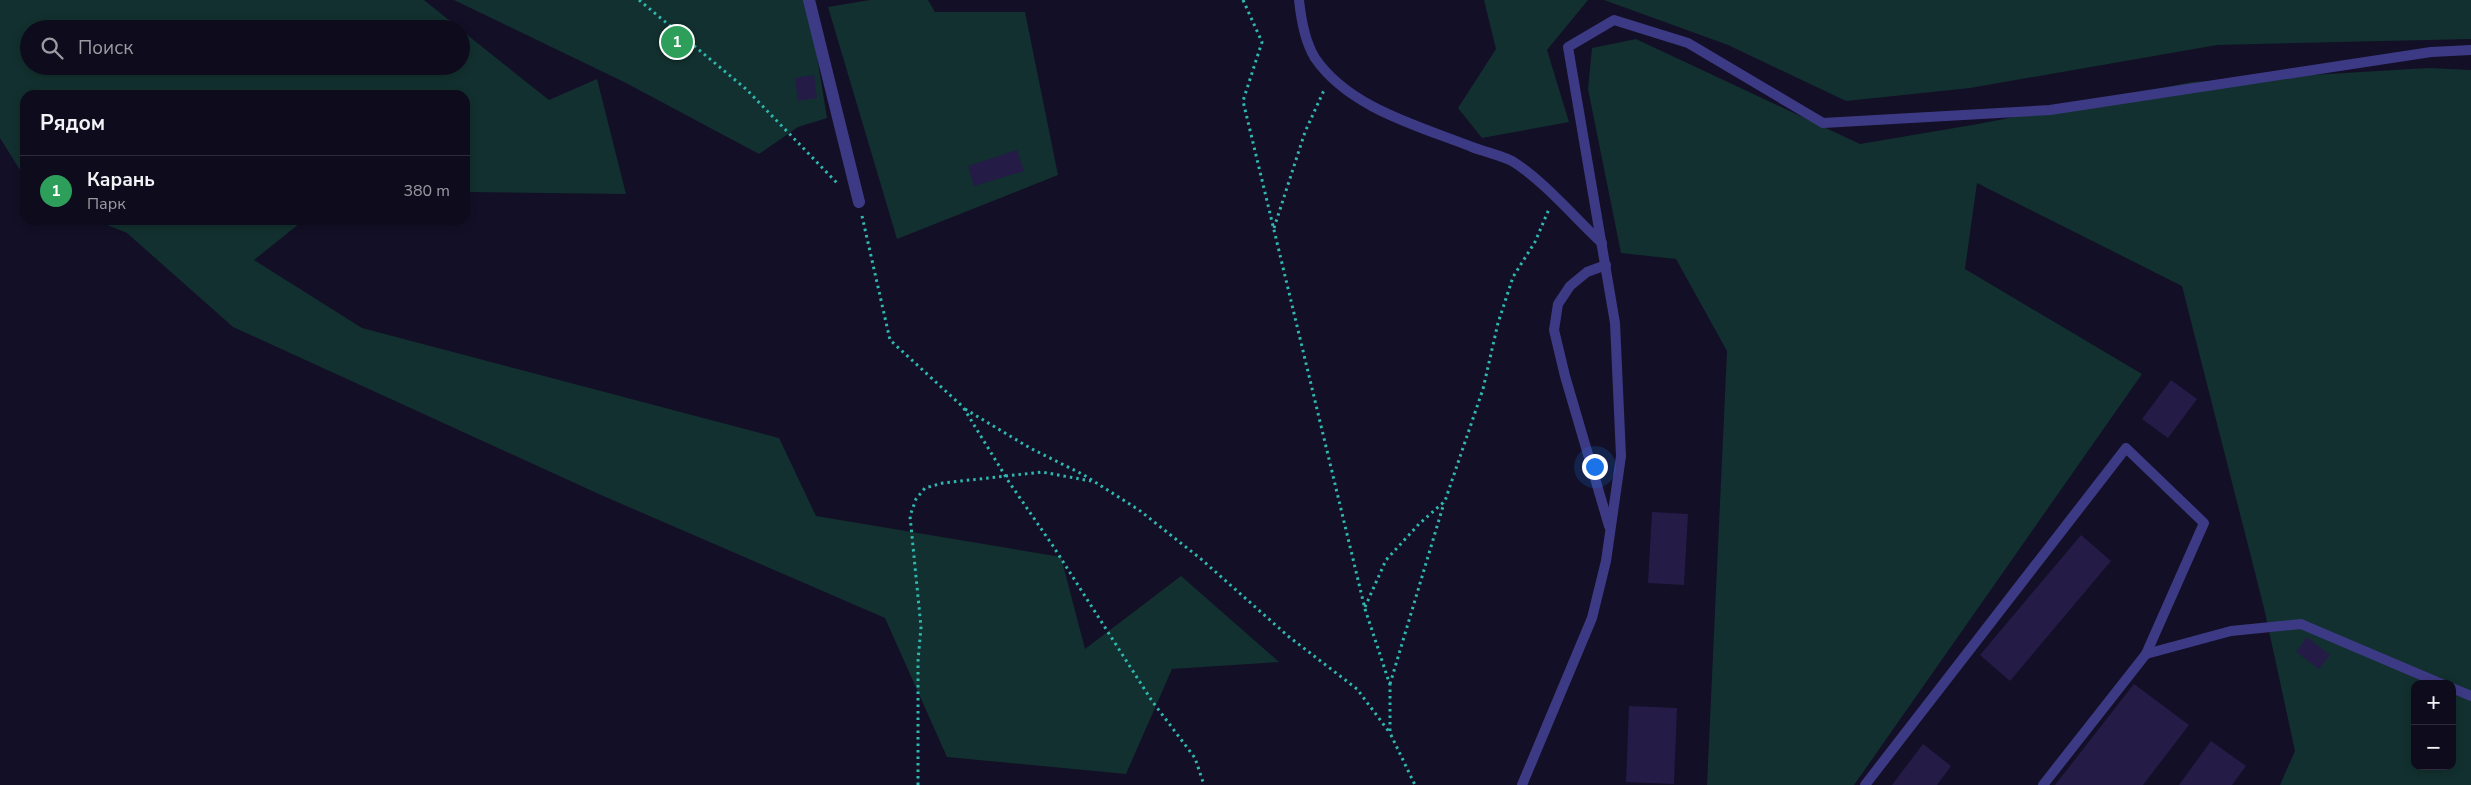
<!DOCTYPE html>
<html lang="ru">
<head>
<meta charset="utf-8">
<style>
	:root { --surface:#0e0b1c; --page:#171425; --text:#f1f3f6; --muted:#9b9ba3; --line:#2e2b3b; --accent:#00e5ff }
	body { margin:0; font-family:"Nunito Sans",sans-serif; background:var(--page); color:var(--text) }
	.controls { position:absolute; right:15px; bottom:15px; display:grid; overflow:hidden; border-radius:10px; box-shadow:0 2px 8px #0003 }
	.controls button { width:45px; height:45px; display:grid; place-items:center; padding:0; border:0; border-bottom:1px solid var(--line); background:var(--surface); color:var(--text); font:25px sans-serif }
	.you { position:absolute; left:1594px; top:466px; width:18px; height:18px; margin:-12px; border:4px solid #fff; border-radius:50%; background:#1a73e8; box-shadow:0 0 0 8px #1a73e833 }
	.badge { display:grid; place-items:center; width:32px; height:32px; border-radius:50%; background:var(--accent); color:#fff; font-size:16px; font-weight:700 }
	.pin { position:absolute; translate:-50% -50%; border:2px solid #fff; box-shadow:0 1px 5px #0006 }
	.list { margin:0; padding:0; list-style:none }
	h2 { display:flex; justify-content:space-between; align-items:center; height:65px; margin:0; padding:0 20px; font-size:21px }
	h2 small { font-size:16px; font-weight:400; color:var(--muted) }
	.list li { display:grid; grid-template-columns:32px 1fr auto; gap:15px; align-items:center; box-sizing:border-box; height:70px; padding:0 20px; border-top:1px solid var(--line) }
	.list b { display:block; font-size:19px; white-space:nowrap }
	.list p { margin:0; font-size:16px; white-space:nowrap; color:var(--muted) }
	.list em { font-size:16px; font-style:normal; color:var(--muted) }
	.icon { flex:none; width:28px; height:28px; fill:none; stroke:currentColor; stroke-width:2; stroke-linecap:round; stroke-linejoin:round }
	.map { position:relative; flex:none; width:2471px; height:785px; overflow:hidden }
	.search { position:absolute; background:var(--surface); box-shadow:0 2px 8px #0003; left:20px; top:20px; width:450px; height:55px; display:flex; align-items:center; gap:12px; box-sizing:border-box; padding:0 18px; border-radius:28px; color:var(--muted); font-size:19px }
	.panel { position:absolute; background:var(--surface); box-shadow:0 2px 8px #0003; left:20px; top:90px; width:450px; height:135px; border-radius:15px }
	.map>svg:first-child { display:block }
	.green { fill:#12302f; fill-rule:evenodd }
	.building { fill:#241b47 }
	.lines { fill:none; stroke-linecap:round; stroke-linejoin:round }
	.path { stroke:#2fb8b0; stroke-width:3; stroke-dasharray:2.5 4; stroke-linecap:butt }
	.lane { stroke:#3d3a85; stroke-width:10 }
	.street { stroke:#3d3a85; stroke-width:12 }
</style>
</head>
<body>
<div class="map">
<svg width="2471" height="785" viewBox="0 0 2471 785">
	<rect width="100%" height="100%" fill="#130f26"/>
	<!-- green -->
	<g class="green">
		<path d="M0 0H424L460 29H29V66H461V30L549 100 597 79 626 194 465 192V95H25V178L0 138Z"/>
		<path d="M454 0H808L827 118 798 127 759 154 626 83Z"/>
		<path d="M870 0H928L935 12H1025L1058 175 897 239 828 7Z"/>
		<path d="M1484 0H1588L1547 50 1569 122 1482 138 1458 108 1496 49Z"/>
		<path d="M1604 0H2471V39L2217 45 1970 88 1846 101 1728 45Z"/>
		<path d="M1636 39 1860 144 1978 124 2192 82 2428 68 2471 70V785H2280L2295 751 2264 608 2182 286 1977 183 1965 269 2142 374 1854 785H1707L1727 351 1676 259 1621 253 1588 89 1592 48ZM2415 684H2452V766H2415Z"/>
		<path d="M95 220H304L254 260 362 328 779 438 816 516 1061 557 1085 649 1181 576 1279 662 1172 669 1126 774 947 757 885 618 601 495 233 327 127 233Z"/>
	</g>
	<!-- building -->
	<g class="building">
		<path d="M814 75 817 98 798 101 795 78Z"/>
		<path d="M1017 150 1024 171 974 186 968 166Z"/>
		<path d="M2171 380 2197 399 2168 438 2142 419Z"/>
		<path d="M1652 512 1688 514 1684 585 1648 583Z"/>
		<path d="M2081 535 2111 561 2010 681 1980 655Z"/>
		<path d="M2307 637 2330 655 2319 669 2296 652Z"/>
		<path d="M2134 684 2189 725 2143 785H2055Z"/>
		<path d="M1629 706 1677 708 1674 784 1626 782Z"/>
		<path d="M2211 741 2246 766 2232 785H2179Z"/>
		<path d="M1923 744 1951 766 1937 785H1892Z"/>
	</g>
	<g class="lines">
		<!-- path -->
		<g class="path">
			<path d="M639 0 746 89 838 184"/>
			<path d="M1243 0 1262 42 1243 101 1365 609 1390 685V733L1415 785"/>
			<path d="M862 216 890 340 963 407 1009 482 1053 546 1152 701 1195 758 1204 785"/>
			<path d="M1274 228 1305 132 1325 88"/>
			<path d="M965 409 1030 448 1084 475 1139 510 1201 559 1288 636 1357 689 1390 733"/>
			<path d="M1365 607 1386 560 1419 524 1445 501 1483 389 1498 323 1513 277 1535 242 1549 209"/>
			<path d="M1390 684 1444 503"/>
			<path d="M918 785V661L921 627 910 516 916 499 925 488 943 483 1042 472 1091 481"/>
		</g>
		<!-- lane -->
		<g class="lane">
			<path d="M1299 0C1301 19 1305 42 1315 58 1349 108 1419 126 1472 147 1485 152 1500 155 1512 161 1542 179 1575 218 1602 243"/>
			<path d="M1606 265 1587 272 1570 286 1558 304 1554 330 1565 376 1609 526"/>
			<path d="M2146 654 2231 631 2301 624 2442 684"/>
			<path d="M2452 688 2471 696"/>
			<path d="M1522 785 1592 618 1606 561 1621 456 1615 323 1568 47 1614 20 1688 43 1823 123 2050 110 2431 52 2471 50"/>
			<path d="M1865 785 2126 448 2204 523 2146 654 2043 785"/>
		</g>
		<!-- street -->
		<path class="street" d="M809 0 859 202"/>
	</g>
</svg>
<div class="controls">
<button>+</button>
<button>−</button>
</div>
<div class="you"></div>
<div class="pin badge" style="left:677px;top:42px;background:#2e9e5b">1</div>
<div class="search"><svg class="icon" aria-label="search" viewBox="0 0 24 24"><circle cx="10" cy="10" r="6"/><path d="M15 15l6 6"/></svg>Поиск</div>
<section class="panel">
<h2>Рядом<small></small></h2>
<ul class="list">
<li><span class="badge" style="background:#2e9e5b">1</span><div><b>Карань</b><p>Парк</p></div><em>380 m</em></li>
</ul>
</section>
</div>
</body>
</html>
